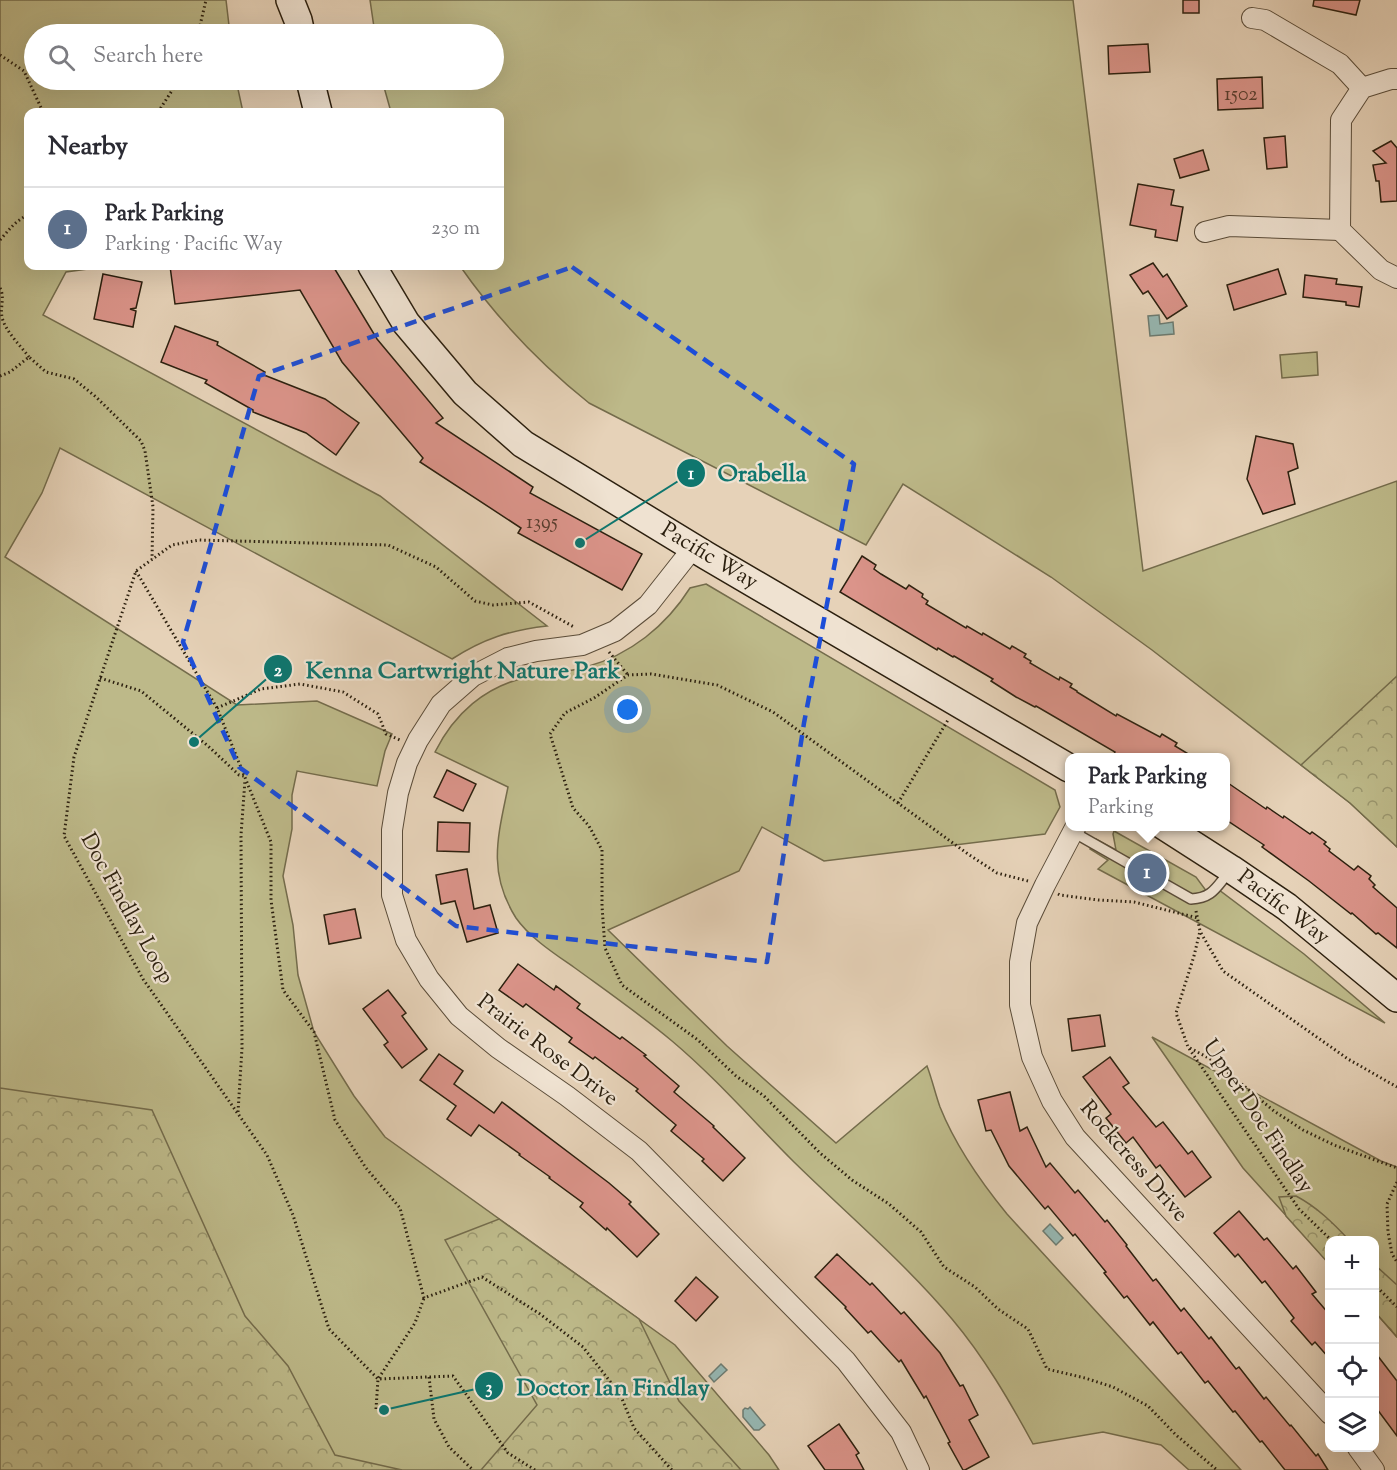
<!DOCTYPE html>
<html lang="en">
<head>
<meta charset="utf-8">
<style>
	:root { --surface:#fff; --page:#f7f7f7; --text:#2b2b33; --muted:#7c7c81; --line:#e1e1e2; --accent:#2563eb }
	body { margin:0; font-family:"Sorts Mill Goudy",serif; background:var(--page); color:var(--text) }
	.controls { position:absolute; right:18px; bottom:18px; display:grid; overflow:hidden; border-radius:12px; box-shadow:0 6px 24px #0002 }
	.controls button { width:54px; height:54px; display:grid; place-items:center; padding:0; border:0; border-bottom:2px solid var(--line); background:var(--surface); color:var(--text); font:30px sans-serif }
	.you { position:absolute; left:628px; top:710px; width:21px; height:21px; margin:-15px; border:4px solid #fff; border-radius:50%; background:#1a73e8; box-shadow:0 0 0 9px #1a73e833 }
	.badge { display:grid; place-items:center; width:39px; height:39px; border-radius:50%; background:var(--accent); color:#fff; font-size:20px; font-weight:700 }
	.pin { position:absolute; translate:-50% -50%; border:3px solid #fff; box-shadow:0 2px 6px #0006 }
	.popup { position:absolute; left:1065px; top:753px; width:165px; height:78px; box-sizing:border-box; display:grid; place-content:center; border-radius:12px; background:var(--surface); filter:drop-shadow(0 2px 4px #0005); font-size:20px; white-space:nowrap; color:var(--muted) }
	.popup b { font-size:22px; color:var(--text) }
	.popup::after { content:''; position:absolute; left:50%; top:100%; margin-left:-12px; border:12px solid transparent; border-top-color:var(--surface) }
	.list { margin:0; padding:0; list-style:none }
	h2 { display:flex; justify-content:space-between; align-items:center; height:78px; margin:0; padding:0 24px; font-size:26px }
	h2 small { font-size:20px; font-weight:400; color:var(--muted) }
	.list li { display:grid; grid-template-columns:39px 1fr auto; gap:18px; align-items:center; box-sizing:border-box; height:84px; padding:0 24px; border-top:2px solid var(--line) }
	.list b { display:block; font-size:22px; white-space:nowrap }
	.list p { margin:0; font-size:20px; white-space:nowrap; color:var(--muted) }
	.list em { font-size:20px; font-style:normal; color:var(--muted) }
	.icon { flex:none; width:33px; height:33px; fill:none; stroke:currentColor; stroke-width:2; stroke-linecap:round; stroke-linejoin:round }
	.map { position:relative; flex:none; width:1397px; height:1470px; overflow:hidden }
	.search { position:absolute; background:var(--surface); box-shadow:0 6px 24px #0002; left:24px; top:24px; width:480px; height:66px; display:flex; align-items:center; gap:15px; box-sizing:border-box; padding:0 21px; border-radius:33px; color:var(--muted); font-size:22px }
	.panel { position:absolute; background:var(--surface); box-shadow:0 6px 24px #0002; left:24px; top:108px; width:480px; height:162px; border-radius:12px }
	.map>svg:first-child { display:block }
	.green { fill:#bdb989; stroke:#746c4c; stroke-width:1.5 }
	.forest { fill:url(#forest-crowns); stroke:#746c4c; stroke-width:1.5 }
	.water { fill:#96b7b2; stroke:#6c7b71; stroke-width:1.5 }
	.building { fill:#db948a; stroke:#2c200f; stroke-width:1.5 }
	.lines { fill:none; stroke-linecap:round; stroke-linejoin:round }
	.lane-casing { stroke:#5a4c39; stroke-width:12 }
	.street-casing { stroke:#5a4c39; stroke-width:22 }
	.secondary-casing { stroke:#2c200f; stroke-width:30 }
	.path { stroke:#2c200f; stroke-width:3; stroke-dasharray:1.5 3; stroke-linecap:butt }
	.lane { stroke:#efe2d1; stroke-width:9 }
	.street { stroke:#efe2d1; stroke-width:20 }
	.secondary { stroke:#efe2d1; stroke-width:27 }
	.marked { fill:none; stroke:#1d4ed8; stroke-width:4.5; stroke-dasharray:12 8; stroke-linejoin:round }
	.labels { text-anchor:middle; dominant-baseline:central; stroke-width:4.5; stroke-linejoin:round; paint-order:stroke }
	.number-label { font-size:20px; fill:#583d2e }
	.street-label { font-size:22px; fill:#2c200f; stroke:#efe2d1 }
	.leader { fill:none; stroke:#0f766e; stroke-width:2 }
	.callout-dot { fill:#0f766e; stroke:#efe2d1; stroke-width:2 }
	.mark-label { font-size:18px; text-anchor:middle; font-weight:bold; fill:#fff }
	.callout-label { font-size:24px; text-anchor:middle; font-weight:bold; fill:#0f766e; stroke:#efe2d1; stroke-width:4.5; stroke-linejoin:round; paint-order:stroke }
</style>
</head>
<body>
<div class="map">
<svg width="1397" height="1470" viewBox="0 0 1397 1470">
	<defs>
		<pattern id="forest-crowns" width="20" height="18" patternUnits="userSpaceOnUse" patternTransform="scale(1.5)"><rect width="20" height="18" fill="#bdb989"/><path d="M2 6a3 3 0 1 1 6 0M12 15a3 3 0 1 1 6 0" fill="none" stroke="#9a966e"/></pattern>
	</defs>
	<rect width="100%" height="100%" fill="#e6d2b8"/>
	<filter id="stains"><feTurbulence type="fractalNoise" baseFrequency=".00333" numOctaves="4"/><feColorMatrix values="0 0 0 0 .2 0 0 0 0 .09 0 0 0 0 .02 0 0 0 .5 -.17"/></filter>
	<radialGradient id="worn" r=".72"><stop offset=".6" stop-color="#630" stop-opacity="0"/><stop offset="1" stop-color="#630" stop-opacity=".3"/></radialGradient>
	<!-- green -->
	<g class="green">
		<path d="M0 0H226L230 34H34V80H236L243 112H28V266H110L66 272 43 315 380 496 547 626C510 630 483 639 452 659L60 448 42 493 5 557 237 705 317 701 392 734 385 751 377 786 297 771 292 795V829L283 876 293 925 298 975 314 1032 354 1096 385 1137 675 1345 769 1455 779 1470H0Z"/>
		<path d="M370 0H1073L1143 571 1397 481V847L1350 803 1152 650 1051 577 903 484 866 545 589 403C538 362 497 319 460 266H500V112H391L382 80H494V34H375Z"/>
		<path d="M1317 352 1318 375 1282 378 1280 355Z"/>
		<path d="M706 584 1055 790 1060 807 1045 834 824 861 762 827 739 871 608 930 727 1046 836 1143 927 1066C932 1079 935 1093 940 1107 956 1147 980 1181 1007 1214L1241 1470H1189L1161 1445 1103 1432 1033 1444C1009 1400 984 1357 952 1319 904 1262 847 1214 794 1162 754 1122 716 1078 672 1041 641 1015 608 992 575 968 555 954 530 938 516 918 487 872 498 836 508 787L435 752C454 714 485 686 528 677 547 672 567 673 586 667 630 655 666 626 690 588Z"/>
		<path d="M1114 831 1196 877 1210 896 1219 890 1304 954 1385 1023 1098 869 1108 860 1090 849 1096 839 1116 850 1113 834Z"/>
		<path d="M1152 1037 1381 1161 1397 1167V1337L1375 1312 1374 1240H1330L1329 1263 1243 1168Z"/>
	</g>
	<!-- forest -->
	<g class="forest">
		<path d="M1397 676V847L1350 803 1301 765Z"/>
		<path d="M0 1088 152 1110 245 1316 288 1366 335 1455 402 1470H0Z"/>
		<path d="M1296 1196C1317 1207 1333 1223 1349 1240H1330L1329 1264 1286 1216 1279 1197Z"/>
		<path d="M499 1219 639 1319 679 1401 741 1470H481L537 1405 445 1240Z"/>
		<path d="M1375 1265 1397 1285V1337L1375 1312Z"/>
	</g>
	<!-- water -->
	<g class="water">
		<path d="M1159 315 1160 324 1173 322 1174 334 1150 336 1148 316Z"/>
		<path d="M1050 1224 1063 1238 1056 1245 1043 1231Z"/>
		<path d="M721 1364 727 1370 714 1382 709 1376Z"/>
		<path d="M750 1407 765 1425 759 1430H754L743 1417V1410L745 1408 748 1409Z"/>
	</g>
	<!-- building -->
	<g class="building">
		<rect x="1183" y="0" width="16" height="13"/>
		<path d="M1314 0H1360L1356 15 1313 6Z"/>
		<path d="M1148 44 1150 72 1109 74 1108 46Z"/>
		<path d="M1262 77 1263 108 1218 110 1217 79Z"/>
		<path d="M1285 136 1287 167 1267 169 1264 138Z"/>
		<path d="M1391 141 1397 148V201L1381 202 1379 181H1376L1373 165 1386 163 1373 151Z"/>
		<path d="M1203 150 1209 170 1180 178 1174 159Z"/>
		<path d="M1138 184 1174 190 1171 205 1183 207 1177 241 1155 237 1156 230 1130 225Z"/>
		<path d="M1153 263 1163 277 1167 274 1187 306 1167 319 1148 291 1143 294 1130 275Z"/>
		<path d="M170 266H333L377 339 443 418 436 423 533 487 530 493 642 554 622 590 518 533 521 528 420 462 423 458 342 362 300 290 175 304Z"/>
		<path d="M1278 269 1286 294 1234 310 1227 285Z"/>
		<path d="M103 274 142 282 136 308 130 309 136 311 133 327 94 319Z"/>
		<path d="M1305 275 1337 279 1336 284 1362 287 1359 307 1346 305V302L1303 297Z"/>
		<path d="M175 326 218 342 217 345 265 372 264 375 325 399 359 423 336 455 306 433 253 412V410L205 383 207 380 161 362Z"/>
		<path d="M1256 436 1293 444 1298 468 1288 472 1295 504 1263 514 1247 479Z"/>
		<path d="M862 556 876 565 874 569 881 574 906 589 909 585 923 594 922 597 928 601 926 604 966 628 967 626 982 635 983 633 1010 649 1012 646 1026 654 1024 657 1031 661 1030 663 1059 680 1060 677 1072 684 1070 687 1077 691V692L1116 716 1117 714 1160 737 1162 734 1177 743 1175 746 1195 758H1112L1115 752 1036 706 1035 707 1033 706 1016 697 991 681 993 679 954 656 953 657 938 648 937 650 840 592Z"/>
		<path d="M447 770 476 784 463 811 434 797Z"/>
		<path d="M1225 781 1266 809 1267 807 1283 818 1284 816 1310 834 1312 832 1326 842 1324 844 1330 849 1329 851 1354 870 1358 866 1371 876 1369 879 1375 885 1373 887 1397 908V948L1378 933 1376 934 1352 913 1351 914 1309 881 1262 847 1264 845 1225 819Z"/>
		<path d="M438 822 470 823 469 852 437 851Z"/>
		<path d="M467 869 474 909 490 905 498 933 467 942 455 901 441 904 436 875Z"/>
		<path d="M355 909 361 938 329 944 324 915Z"/>
		<path d="M518 964 554 990 556 986 580 1004 577 1008 620 1039 622 1037 646 1055 644 1056 679 1086 674 1092 714 1126 713 1127 745 1158 723 1181 702 1161 704 1159 671 1131 676 1125 636 1091 638 1089 595 1057 593 1059 569 1042 572 1038 526 1004 523 1007 499 990Z"/>
		<path d="M388 990 406 1013 402 1016 427 1049 402 1068 384 1045 388 1042 363 1009Z"/>
		<path d="M1100 1015 1105 1046 1072 1051 1068 1019Z"/>
		<path d="M439 1054 463 1071 454 1084 494 1113 502 1102 609 1183 631 1202 629 1204 659 1234 637 1257 607 1228 606 1230 580 1207 583 1203 549 1178 550 1177 519 1155 520 1154 479 1125 471 1136 447 1119 456 1106 420 1080Z"/>
		<path d="M1110 1057 1129 1083 1123 1087 1156 1127 1163 1122 1188 1154 1192 1151 1211 1177 1185 1197 1160 1165 1156 1168 1133 1137 1126 1143 1106 1118 1111 1114 1083 1077Z"/>
		<path d="M1010 1092 1020 1131 1027 1127 1046 1167 1050 1163 1075 1193 1078 1190 1105 1222 1107 1220 1127 1245 1126 1246 1153 1281 1156 1279 1181 1311 1184 1308 1209 1339 1211 1337 1236 1369 1239 1367 1264 1399 1266 1397 1290 1426 1291 1425 1316 1456 1318 1454 1328 1470H1285L1262 1441 1260 1442 1235 1411 1233 1412 1208 1381 1205 1383 1181 1352 1178 1354 1153 1322 1150 1325 1127 1296 1124 1298 1104 1273 1106 1272 1075 1234 1073 1236 1048 1206 1045 1209 1009 1166 991 1130 986 1131 978 1100Z"/>
		<path d="M1239 1211 1264 1240 1267 1238 1293 1269 1296 1266 1316 1292 1312 1294 1329 1314V1358L1315 1342 1312 1345 1291 1321 1294 1318 1265 1281 1262 1283 1238 1254 1235 1257 1214 1233Z"/>
		<path d="M837 1254 870 1285 872 1283 901 1314 904 1312 940 1353 960 1386 963 1385 978 1415 969 1420 989 1457 965 1470H963L948 1443 950 1442 926 1396 924 1398 901 1360 899 1362 871 1331 868 1333 845 1308 846 1307 815 1277Z"/>
		<path d="M696 1277 718 1297 696 1321 675 1301Z"/>
		<path d="M1374 1351 1397 1381V1436L1374 1405Z"/>
		<path d="M839 1424 859 1453 856 1455 864 1470H825L808 1446Z"/>
	</g>
	<g class="lines">
		<defs>
			<path id="lane" d="M1073 832 1191 899C1213 898 1216 887 1230 871"/>
			<g id="street">
				<path d="M1252 18 1265 20 1340 64 1362 88"/>
				<path d="M1397 79H1391L1362 88 1341 120 1340 230 1381 270 1397 278"/>
				<path d="M1205 232 1229 226 1340 230"/>
				<path d="M693 548 648 605 615 631 582 645 536 651 508 658 473 676 441 704 418 740 407 763 398 793 392 830V895L406 940 429 979 459 1016 498 1048 567 1096 639 1151 846 1361 901 1432 919 1470"/>
				<path d="M1076 826 1045 885 1027 923 1020 962V1005L1032 1057 1052 1101 1075 1137 1330 1414"/>
				<path d="M1358 1448 1374 1470"/>
			</g>
			<g id="secondary">
				<path d="M290 0 298 20 301 34"/>
				<path d="M310 80 318 112"/>
				<path d="M372 266 406 323 465 393 523 444 707 556 1069 768"/>
				<path d="M1164 826 1231 869 1287 907 1397 998"/>
			</g>
		</defs>
		<!-- lane casing -->
		<use href="#lane" class="lane-casing"/>
		<!-- street casing -->
		<use href="#street" class="street-casing"/>
		<!-- secondary casing -->
		<use href="#secondary" class="secondary-casing"/>
		<!-- path -->
		<g class="path">
			<path d="M198 34 206 0"/>
			<path d="M0 55 24 71 43 112"/>
			<path d="M158 112 179 80"/>
			<path d="M0 240C9 230 15 221 28 215"/>
			<path d="M0 288C5 297 0 307 2 317 5 331 20 345 29 357"/>
			<path d="M0 376 10 372 29 357 46 372 74 379 96 397 141 441 145 451 153 507 152 559"/>
			<path d="M136 571 217 708 271 842V900L283 990 314 1032 335 1120 366 1168 400 1208 424 1298 482 1277 540 1314 583 1347 620 1394 634 1428 672 1470"/>
			<path d="M609 652 628 675"/>
			<path d="M100 678 141 691 208 746 239 775 244 776"/>
			<path d="M217 708 261 689 300 684 343 692 378 714 386 734 400 740"/>
			<path d="M898 803 948 720"/>
			<path d="M1028 881 997 873 968 854 773 712 717 685 651 674 628 675 594 698 565 713 550 734 573 808 589 826 602 850V906L605 948 622 985 698 1040 736 1076 764 1096 820 1153 852 1180 889 1204 921 1232 944 1267 975 1287 998 1309 1028 1329 1047 1369 1085 1378 1113 1387 1148 1406 1176 1435 1217 1470"/>
			<path d="M1058 894 1060 895 1098 900 1134 902 1198 918"/>
			<path d="M1196 911 1200 931 1194 956 1176 1013 1188 1047 1299 1209 1331 1240"/>
			<path d="M1201 933 1223 971 1348 1059 1397 1087"/>
			<path d="M1190 1048 1214 1061 1274 1111 1303 1130 1334 1145 1397 1168"/>
			<path d="M238 1112 242 1048 241 835 245 780"/>
			<path d="M1397 1182 1387 1204 1388 1232 1392 1254 1397 1262"/>
			<path d="M1374 1284 1397 1307"/>
			<path d="M429 1377 434 1419 449 1447 473 1470"/>
			<path d="M376 1409 378 1379 415 1323 424 1298"/>
			<path d="M535 1470 508 1453 453 1376 378 1379 329 1329 293 1215 267 1155 143 979 64 836 74 757 136 571 172 545 199 540 388 545 436 567 475 601 493 605 529 602 574 627"/>
		</g>
		<!-- lane -->
		<use href="#lane" class="lane"/>
		<!-- street -->
		<use href="#street" class="street"/>
		<!-- secondary -->
		<use href="#secondary" class="secondary"/>
	</g>
	<!-- marked area -->
	<path class="marked" d="M572 267 854 464 804 723 767 962 456 926 239 767 183 642 259 376Z"/>
	<g class="labels">
		<!-- number labels -->
		<g class="number-label">
			<text x="1241" y="95">1502</text>
			<text x="542" y="523">1395</text>
		</g>
		<!-- street labels -->
		<g class="street-label">
			<text transform="translate(709 557) rotate(31)">Pacific Way</text>
			<text transform="translate(1283 908) rotate(37)">Pacific Way</text>
			<text transform="translate(126 909) rotate(61)">Doc Findlay Loop</text>
			<text transform="translate(547 1051) rotate(37)">Prairie Rose Drive</text>
			<text transform="translate(1257 1117) rotate(56)">Upper Doc Findlay</text>
			<text transform="translate(1133 1162) rotate(49)">Rockcress Drive</text>
		</g>
	</g>
	<!-- callouts -->
	<path class="leader" d="M580 543L691 473M194 742L278 669M384 1410L489 1386"/>
	<g class="callout-dot">
		<circle cx="580" cy="543" r="6"/>
		<circle cx="194" cy="742" r="6"/>
		<circle cx="384" cy="1410" r="6"/>
		<circle cx="691" cy="473" r="15"/>
		<circle cx="278" cy="669" r="15"/>
		<circle cx="489" cy="1386" r="15"/>
	</g>
	<g class="mark-label">
		<text x="691" y="479">1</text>
		<text x="278" y="676">2</text>
		<text x="489" y="1393">3</text>
	</g>
	<g class="callout-label">
		<text x="762" y="481">Orabella</text>
		<text x="463" y="678">Kenna Cartwright Nature Park</text>
		<text x="613" y="1395">Doctor Ian Findlay</text>
	</g>
	<rect width="100%" height="100%" filter="url(#stains)"/>
	<rect width="100%" height="100%" fill="url(#worn)"/>
</svg>
<div class="controls">
<button>+</button>
<button>−</button>
<button><svg class="icon" aria-label="locate" viewBox="0 0 24 24"><circle cx="12" cy="12" r="6"/><path d="M12 2v4M12 18v4M2 12h4M18 12h4"/></svg></button>
<button><svg class="icon" aria-label="layers" viewBox="0 0 24 24"><path d="M12 4l9 5-9 5-9-5zM3 14l9 5 9-5"/></svg></button>
</div>
<div class="you"></div>
<div class="pin badge" style="left:1147px;top:873px;background:#5c6f8a">1</div>
<div class="popup"><b>Park Parking</b>Parking</div>
<div class="search"><svg class="icon" aria-label="search" viewBox="0 0 24 24"><circle cx="10" cy="10" r="6"/><path d="M15 15l6 6"/></svg>Search here</div>
<section class="panel">
<h2>Nearby<small></small></h2>
<ul class="list">
<li><span class="badge" style="background:#5c6f8a">1</span><div><b>Park Parking</b><p>Parking · Pacific Way</p></div><em>230 m</em></li>
</ul>
</section>
</div>
</body>
</html>
